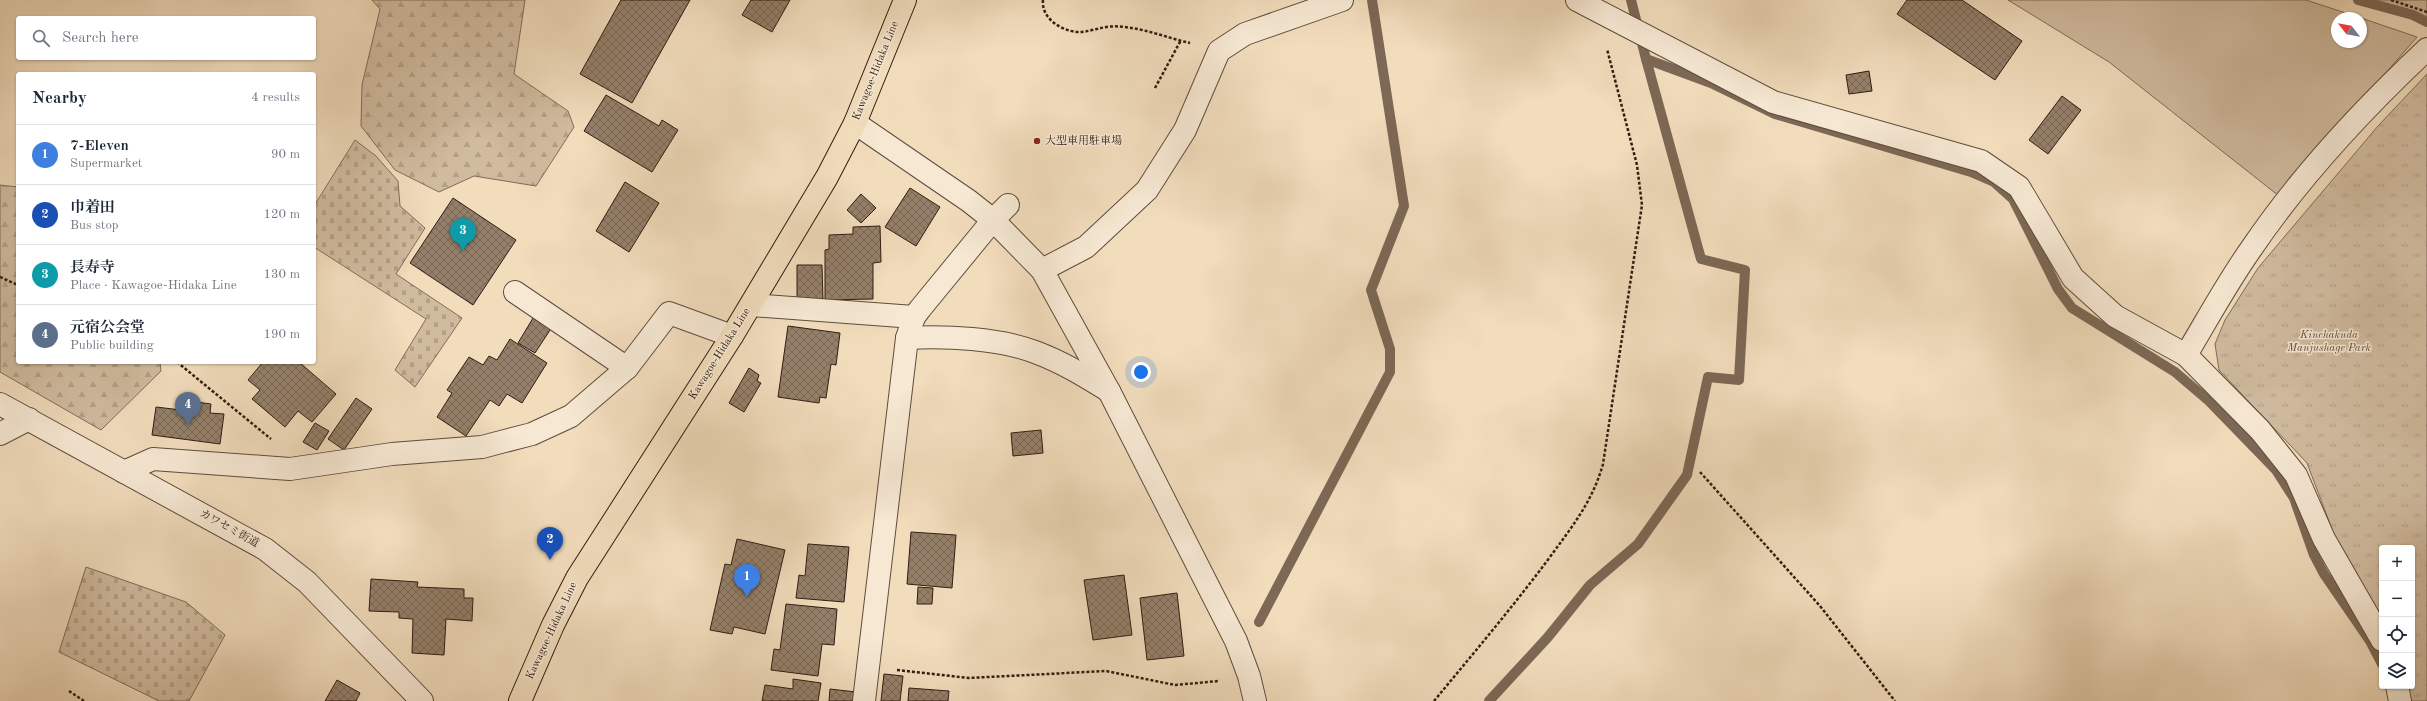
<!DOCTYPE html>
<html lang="en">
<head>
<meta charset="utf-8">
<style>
	:root { --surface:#fff; --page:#f6f6f7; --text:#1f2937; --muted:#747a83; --line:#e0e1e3; --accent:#2563eb }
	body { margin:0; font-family:"Old Standard TT","Noto Serif JP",serif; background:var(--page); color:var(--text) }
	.controls { position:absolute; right:12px; bottom:12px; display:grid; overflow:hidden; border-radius:4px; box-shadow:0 1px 3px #0004 }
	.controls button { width:36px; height:36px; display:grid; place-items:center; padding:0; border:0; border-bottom:1px solid var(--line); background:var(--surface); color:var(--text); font:20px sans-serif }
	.compass { position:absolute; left:2331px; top:12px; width:36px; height:36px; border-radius:50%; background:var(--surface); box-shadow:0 1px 3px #0004; rotate:301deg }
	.you { position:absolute; left:1141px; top:372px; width:14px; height:14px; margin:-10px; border:3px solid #fff; border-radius:50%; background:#1a73e8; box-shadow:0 0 0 6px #1a73e833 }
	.badge { display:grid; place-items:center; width:26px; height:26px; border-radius:50%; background:var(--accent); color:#fff; font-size:13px; font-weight:700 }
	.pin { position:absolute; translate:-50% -33px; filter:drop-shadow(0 1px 2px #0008) }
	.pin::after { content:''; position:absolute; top:21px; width:14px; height:12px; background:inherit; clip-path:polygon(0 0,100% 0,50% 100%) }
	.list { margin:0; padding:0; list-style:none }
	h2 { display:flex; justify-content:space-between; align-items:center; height:52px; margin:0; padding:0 16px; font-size:17px }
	h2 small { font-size:13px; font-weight:400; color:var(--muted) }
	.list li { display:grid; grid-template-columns:26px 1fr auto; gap:12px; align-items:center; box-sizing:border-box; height:60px; padding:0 16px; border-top:1px solid var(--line) }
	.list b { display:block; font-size:15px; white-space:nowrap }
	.list p { margin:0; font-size:13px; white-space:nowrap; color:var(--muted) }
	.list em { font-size:13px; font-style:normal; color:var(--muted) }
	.icon { flex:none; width:22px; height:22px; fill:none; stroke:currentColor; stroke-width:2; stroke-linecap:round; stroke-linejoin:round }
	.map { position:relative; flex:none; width:2427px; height:701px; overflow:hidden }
	.search { position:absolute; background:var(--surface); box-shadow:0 1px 3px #0004; left:16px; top:16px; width:300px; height:44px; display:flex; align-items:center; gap:10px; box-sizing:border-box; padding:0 14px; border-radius:4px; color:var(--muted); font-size:15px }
	.panel { position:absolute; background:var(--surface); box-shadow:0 1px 3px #0004; left:16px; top:72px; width:300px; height:292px; border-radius:4px }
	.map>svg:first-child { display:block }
	.grass { fill:#d0bb9f; stroke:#806c58 }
	.forest { fill:url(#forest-firs); stroke:#806c58 }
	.cemetery { fill:url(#cemetery-stones); stroke:#806c58 }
	.park { fill:url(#park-tufts); stroke:#806c58 }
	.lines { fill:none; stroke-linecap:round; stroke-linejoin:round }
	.stream { stroke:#7c6855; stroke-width:10 }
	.building { fill:url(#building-cross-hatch); stroke:#301c11 }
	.minor-casing { stroke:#604c3c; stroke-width:24 }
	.major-casing { stroke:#301c11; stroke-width:24 }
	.path { stroke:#301c11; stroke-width:2.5; stroke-dasharray:3 2; stroke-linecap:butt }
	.minor { stroke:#f6e8d3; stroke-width:22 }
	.major { stroke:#f1dcbc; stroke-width:22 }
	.poi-dot { fill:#8f2418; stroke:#f6e8d3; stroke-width:1.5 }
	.labels { text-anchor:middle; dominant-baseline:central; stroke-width:3; stroke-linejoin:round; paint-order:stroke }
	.street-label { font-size:11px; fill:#301c11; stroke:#f6e8d3 }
	.poi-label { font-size:11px; fill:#301c11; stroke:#f6e8d3; text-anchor:start }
	.park-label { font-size:11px; font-style:italic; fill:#604c3c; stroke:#f6e8d3 }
</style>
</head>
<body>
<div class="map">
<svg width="2427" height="701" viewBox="0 0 2427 701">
	<defs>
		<pattern id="forest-firs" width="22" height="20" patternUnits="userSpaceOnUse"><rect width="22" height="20" fill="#d0bb9f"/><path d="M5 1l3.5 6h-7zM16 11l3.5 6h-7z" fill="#b3a088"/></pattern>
		<pattern id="cemetery-stones" width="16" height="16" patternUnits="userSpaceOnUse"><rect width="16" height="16" fill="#d0bb9f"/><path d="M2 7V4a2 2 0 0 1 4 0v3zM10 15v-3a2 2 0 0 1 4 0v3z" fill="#b3a088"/></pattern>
		<pattern id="park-tufts" width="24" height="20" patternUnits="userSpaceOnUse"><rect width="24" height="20" fill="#d0bb9f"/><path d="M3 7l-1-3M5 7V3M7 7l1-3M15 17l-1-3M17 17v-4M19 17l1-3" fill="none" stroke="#b3a088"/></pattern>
		<pattern id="building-cross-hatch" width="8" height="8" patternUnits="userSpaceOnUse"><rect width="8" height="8" fill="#94806a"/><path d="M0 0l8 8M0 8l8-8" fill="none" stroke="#796856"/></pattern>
	</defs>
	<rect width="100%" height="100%" fill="#f1dcbc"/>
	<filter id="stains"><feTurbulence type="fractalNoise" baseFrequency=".005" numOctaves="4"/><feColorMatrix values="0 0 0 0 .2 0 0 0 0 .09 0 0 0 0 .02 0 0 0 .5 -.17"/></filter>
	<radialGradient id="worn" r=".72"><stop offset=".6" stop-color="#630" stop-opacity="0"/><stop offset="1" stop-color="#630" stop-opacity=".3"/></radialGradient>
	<!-- grass -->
	<path class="grass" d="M2008 0H2306L2361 18H2337V42H2361V18L2417 37 2279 196 2109 62Z"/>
	<!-- forest -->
	<g class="forest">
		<path d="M372 0H525L514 74 568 111 574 127 536 186 474 176 439 192 395 170 361 126 362 85 380 9Z"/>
		<path d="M0 185 18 187V362H160L161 371 101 430 0 372Z"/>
	</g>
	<!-- cemetery -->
	<g class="cemetery">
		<path d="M355 140 376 156 398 181 400 206 425 228 396 274 462 318 415 387 395 370 426 319 314 247V206Z"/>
		<path d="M86 567 186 602 225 635 189 701H159L59 652Z"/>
	</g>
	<!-- park -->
	<g class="park">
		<path d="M2374 0H2427V18L2414 11Z"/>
		<path d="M2427 74V701H2410L2406 686H2412V548H2382V629L2346 566 2307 463 2219 370 2215 344 2225 320 2258 268 2378 126Z"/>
	</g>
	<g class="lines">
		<!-- stream -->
		<g class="stream">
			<path d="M1631 0 1646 59 1711 83 1775 114 1971 172 1994 182 2013 199 2058 289 2072 308 2175 372 2209 401 2276 470 2294 498 2314 555 2324 574 2370 641 2382 664"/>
			<path d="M2358 0 2413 15 2427 22"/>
			<path d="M1259 622 1390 372V349L1371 290 1404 206 1372 0"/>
			<path d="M1489 701 1548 637 1590 585 1638 544 1687 475 1708 377 1739 380 1745 270 1701 259 1646 59"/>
		</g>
	</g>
	<!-- building -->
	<g class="building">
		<path d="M621 0H690L632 103 580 74Z"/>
		<path d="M751 0H790L772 32 742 15Z"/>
		<path d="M1907 0H1962L2022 41 1995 80 1897 14Z"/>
		<path d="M1869 71 1872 91 1849 94 1846 75Z"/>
		<path d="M606 95 659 126 662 120 678 130 652 172 584 131Z"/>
		<path d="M2062 96 2081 110 2048 154 2029 140Z"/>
		<path d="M625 182 659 203 629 252 596 231Z"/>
		<path d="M910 188 940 207 916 246 885 227Z"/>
		<path d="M861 194 876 208 861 223 847 210Z"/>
		<path d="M453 198 516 240 473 305 410 263Z"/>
		<path d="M880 226 881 262 873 263V299L825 300V250L829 249V235L853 234V227Z"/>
		<path d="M797 265H822L823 299H797Z"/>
		<path d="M533 318 552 327 535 353 518 343Z"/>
		<path d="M788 326 840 333 836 365 831 364 826 398 820 397 819 403 778 397Z"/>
		<path d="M510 339 547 363 522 403 507 394 499 406 490 400 466 436 437 417 452 393 447 390 469 357 483 365 489 356 497 360Z"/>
		<path d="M263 362H299L336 394 312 422 298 411 285 427 252 399 260 390 248 380Z"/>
		<path d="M749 368 759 375 757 381 761 383 744 412 729 403Z"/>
		<path d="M356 398 372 409 344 450 328 439Z"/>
		<path d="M182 400 211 404 210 413 224 414 220 444 152 435 156 407 181 410Z"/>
		<path d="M315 423 329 431 317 450 303 442Z"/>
		<path d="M1041 430 1043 453 1013 456 1011 433Z"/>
		<path d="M911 532 956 535 952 588 907 584Z"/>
		<path d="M737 539 785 550 765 634 734 627 732 634 710 630 725 564 731 565Z"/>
		<path d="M808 544 849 547 844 602 796 598 799 575 805 576Z"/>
		<path d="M1124 575 1132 635 1093 640 1084 580Z"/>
		<path d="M371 579 418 582 417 587 464 589V598H473L472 621 446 619 444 655 412 653 413 619 399 618V612L369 611Z"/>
		<path d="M918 587 933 588 932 604H917Z"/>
		<path d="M1177 593 1184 656 1147 660 1140 598Z"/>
		<path d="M786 604 837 609 834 645 822 644 818 676 771 670 774 649 780 650Z"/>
		<path d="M884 674 903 676 900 701H881Z"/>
		<path d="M793 679 821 683 818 701H762L765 685 793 689Z"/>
		<path d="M337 680 360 693 356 701H325Z"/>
		<path d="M909 688 949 691 948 701H908Z"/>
		<path d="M830 689 856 692 855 701H829Z"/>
	</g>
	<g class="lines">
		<defs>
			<g id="minor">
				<path d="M1577 0 1773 102 1981 161 2019 187 2073 278 2115 316 2186 355"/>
				<path d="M855 123 969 201 993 220 1042 270 1109 391 1236 641 1249 676 1255 701"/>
				<path d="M1042 270 1086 247 1147 190 1185 130 1219 51 1245 34 1342 0"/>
				<path d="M515 292 627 368"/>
				<path d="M751 305 914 317"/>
				<path d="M907 338C946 336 999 338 1035 352 1062 362 1085 376 1109 391"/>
				<path d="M0 404 265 549 307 582 422 701"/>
				<path d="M0 434 29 419"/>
				<path d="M124 472 153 459 290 469 392 454 482 447 532 434 571 416 627 368 669 313 732 336"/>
				<path d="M2382 640 2324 539 2296 475 2260 430 2186 355C2207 320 2227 283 2251 249 2301 175 2362 110 2427 49"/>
				<path d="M2397 686 2400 701"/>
				<path d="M864 701 907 338 914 317 920 309 993 220 1008 205"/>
			</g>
			<path id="major" d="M520 701 553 625 577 578 732 336 827 177 855 123 905 0"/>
		</defs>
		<!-- minor casing -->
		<use href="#minor" class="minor-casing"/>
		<!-- major casing -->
		<use href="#major" class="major-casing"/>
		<!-- path -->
		<g class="path">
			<path d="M1043 0C1041 18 1061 31 1078 32 1093 32 1105 24 1124 27 1146 29 1168 38 1190 43"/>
			<path d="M2391 0 2427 12"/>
			<path d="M1155 88 1181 40"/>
			<path d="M0 277 18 285"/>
			<path d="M177 362 271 439"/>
			<path d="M1700 472 1820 606 1895 701"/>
			<path d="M897 670 969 678 1106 671 1175 685 1219 681"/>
			<path d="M69 691 84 701"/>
			<path d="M1434 701C1472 655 1511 609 1547 561 1571 528 1592 503 1603 464L1642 205 1637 165 1607 49"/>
		</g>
		<!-- minor -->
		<use href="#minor" class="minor"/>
		<!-- major -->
		<use href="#major" class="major"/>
	</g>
	<!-- markers -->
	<circle class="poi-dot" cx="1037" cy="141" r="4"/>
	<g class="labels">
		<!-- street labels -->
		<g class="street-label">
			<text transform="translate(876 71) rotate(-68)">Kawagoe-Hidaka Line</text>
			<text transform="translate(720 354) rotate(-58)">Kawagoe-Hidaka Line</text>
			<text transform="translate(229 529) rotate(29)">カワセミ街道</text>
			<text transform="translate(552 631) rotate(-65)">Kawagoe-Hidaka Line</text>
		</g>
		<!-- poi labels -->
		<g class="poi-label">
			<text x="1045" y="141">大型車用駐車場</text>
		</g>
		<!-- park labels -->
		<g class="park-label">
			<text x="2329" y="335">Kinchakuda<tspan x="2329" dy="13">Manjushage Park</tspan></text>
		</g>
	</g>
	<rect width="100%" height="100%" filter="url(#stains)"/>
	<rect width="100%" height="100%" fill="url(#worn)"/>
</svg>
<div class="controls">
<button>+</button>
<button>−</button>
<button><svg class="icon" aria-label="locate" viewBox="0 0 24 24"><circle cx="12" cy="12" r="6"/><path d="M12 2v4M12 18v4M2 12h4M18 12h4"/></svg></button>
<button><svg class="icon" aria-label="layers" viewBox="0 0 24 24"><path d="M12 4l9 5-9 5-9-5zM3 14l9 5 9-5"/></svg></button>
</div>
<svg class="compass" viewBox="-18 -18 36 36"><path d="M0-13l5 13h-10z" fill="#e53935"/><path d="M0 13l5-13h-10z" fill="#747a83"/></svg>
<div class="you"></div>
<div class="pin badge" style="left:747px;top:597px;background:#3f7fe0">1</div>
<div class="pin badge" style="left:550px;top:560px;background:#1a4fb4">2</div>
<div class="pin badge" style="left:463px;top:251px;background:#0f9aa8">3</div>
<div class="pin badge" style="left:188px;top:425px;background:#5c6f8a">4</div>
<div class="search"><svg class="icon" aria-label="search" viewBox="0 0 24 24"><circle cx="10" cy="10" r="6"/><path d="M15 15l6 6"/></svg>Search here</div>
<section class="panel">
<h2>Nearby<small>4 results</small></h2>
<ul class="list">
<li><span class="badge" style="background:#3f7fe0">1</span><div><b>7-Eleven</b><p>Supermarket</p></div><em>90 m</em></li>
<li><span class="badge" style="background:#1a4fb4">2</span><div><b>巾着田</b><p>Bus stop</p></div><em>120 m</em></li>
<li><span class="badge" style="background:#0f9aa8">3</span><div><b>長寿寺</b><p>Place · Kawagoe-Hidaka Line</p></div><em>130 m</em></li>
<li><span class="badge" style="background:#5c6f8a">4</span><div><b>元宿公会堂</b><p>Public building</p></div><em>190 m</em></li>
</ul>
</section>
</div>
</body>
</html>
